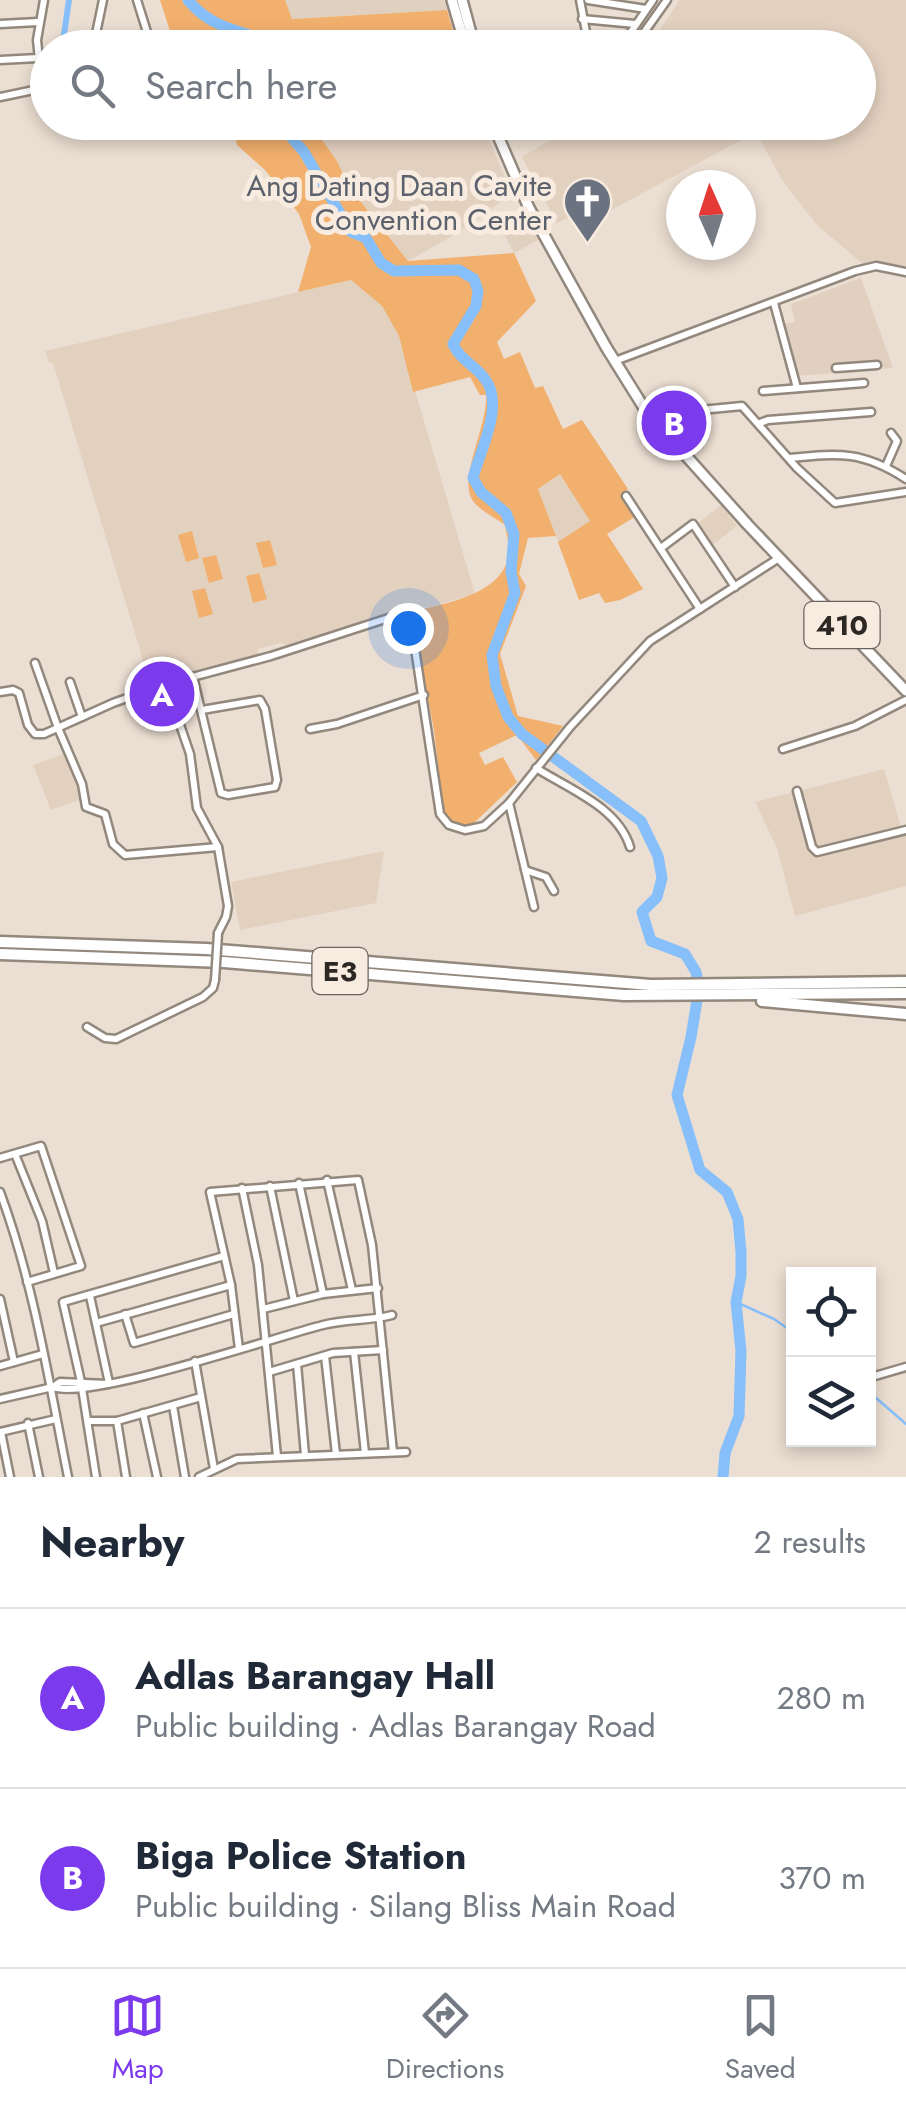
<!DOCTYPE html>
<html lang="en">
<head>
<meta charset="utf-8">
<style>
	:root { --surface:#fff; --page:#f2f2f3; --text:#1f2937; --muted:#747a83; --line:#e0e1e3; --accent:#7c3aed }
	body { margin:0; font-family:Jost,sans-serif; background:var(--page); color:var(--text) }
	.controls { position:absolute; right:30px; bottom:30px; display:grid; overflow:hidden; border-radius:0px; box-shadow:0 5px 15px #0003 }
	.controls button { width:90px; height:90px; display:grid; place-items:center; padding:0; border:0; border-bottom:2px solid var(--line); background:var(--surface); color:var(--text); font:50px sans-serif }
	.compass { position:absolute; left:666px; top:170px; width:90px; height:90px; border-radius:50%; background:var(--surface); box-shadow:0 5px 15px #0003; rotate:357deg }
	.you { position:absolute; left:408px; top:628px; width:35px; height:35px; margin:-25px; border:8px solid #fff; border-radius:50%; background:#1a73e8; box-shadow:0 0 0 15px #1a73e833 }
	.badge { display:grid; place-items:center; width:65px; height:65px; border-radius:50%; background:var(--accent); color:#fff; font-size:32px; font-weight:700 }
	.pin { position:absolute; translate:-50% -50%; border:5px solid #fff; box-shadow:0 2px 10px #0006 }
	.list { margin:0; padding:0; list-style:none }
	h2 { display:flex; justify-content:space-between; align-items:center; height:130px; margin:0; padding:0 40px; font-size:42px }
	h2 small { font-size:32px; font-weight:400; color:var(--muted) }
	.list li { display:grid; grid-template-columns:65px 1fr auto; gap:30px; align-items:center; box-sizing:border-box; height:180px; padding:0 40px; border-top:2px solid var(--line) }
	.list b { display:block; font-size:38px; white-space:nowrap }
	.list p { margin:0; font-size:32px; white-space:nowrap; color:var(--muted) }
	.list em { font-size:32px; font-style:normal; color:var(--muted) }
	.icon { flex:none; width:55px; height:55px; fill:none; stroke:currentColor; stroke-width:2; stroke-linecap:round; stroke-linejoin:round }
	.map { position:relative; flex:none; width:906px; height:1477px; overflow:hidden }
	.search { position:absolute; background:var(--surface); box-shadow:0 5px 15px #0003; left:30px; right:30px; top:30px; height:110px; display:flex; align-items:center; gap:25px; box-sizing:border-box; padding:0 35px; border-radius:55px; color:var(--muted); font-size:38px }
	.sheet { height:490px; background:var(--surface) }
	nav { display:flex; justify-content:space-around; align-items:center; box-sizing:border-box; height:140px; border-top:2px solid var(--line); background:var(--surface); font-size:28px; color:var(--muted) }
	nav a { display:grid; justify-items:center; gap:5px }
	nav .on { color:var(--accent) }
	.map>svg:first-child { display:block }
	.commercial { fill:#e0d0bf }
	.built { fill:#e3d1c0 }
	.medical { fill:#e1d0c0 }
	.green { fill:#f2b06e }
	.lines { fill:none; stroke-linecap:round; stroke-linejoin:round }
	.stream { stroke:#86bff9; stroke-width:2.5 }
	.canal { stroke:#86bff9; stroke-width:6 }
	.river { stroke:#86bff9; stroke-width:11 }
	.minor-casing { stroke:#93887d; stroke-width:11 }
	.major-casing { stroke:#93887d; stroke-width:14 }
	.highway-casing { stroke:#93887d; stroke-width:15 }
	.minor { stroke:#fff; stroke-width:6 }
	.major { stroke:#fff; stroke-width:9 }
	.highway { stroke:#fff; stroke-width:10 }
	.minor-bridge-casing { stroke:#93887d; stroke-width:11; stroke-linecap:butt }
	.minor-bridge { stroke:#fff; stroke-width:6 }
	.labels { text-anchor:middle; dominant-baseline:central; stroke-width:10; stroke-linejoin:round; paint-order:stroke }
	.shield { fill:#f8ebdf; stroke:#6a625c; stroke-width:2.5 }
	.shield-label { font-size:28px; font-weight:bold; fill:#2d2824 }
	.worship-label { font-size:30px; fill:#5b616d; stroke:#f8ebdf; text-anchor:end }
</style>
</head>
<body>
<div class="map">
<svg width="906" height="1477" viewBox="0 0 906 1477">
	<rect width="100%" height="100%" fill="#ebded2"/>
	<!-- commercial -->
	<g class="commercial">
		<path d="M285 0H444L447 10 291 19Z"/>
		<path d="M528 222 538 240 514 253 504 234Z"/>
	</g>
	<!-- built -->
	<g class="built">
		<path d="M680 0H906V268L864 265 816 224 782 180 756 132 578 228 571 216 557 223 522 157 578 123 858 122V48L648 47Z"/>
		<path d="M310 123H482L512 194 454 235 408 261 349 187 337 161Z"/>
		<path d="M351 280 382 306 399 336 475 594 411 612 408 607 288 646 281 643 257 649 258 655 150 683 53 363 49 362 45 351Z"/>
		<path d="M560 473 591 521 558 542 538 489Z"/>
		<path d="M721 505 737 526 711 546 697 524Z"/>
		<path d="M67 753 84 798 51 810 33 765Z"/>
		<path d="M884 769 901 827 818 849 814 846 799 791Z"/>
		<path d="M794 792 809 849 814 853 820 855 906 833V886L795 916 777 848 755 802Z"/>
		<path d="M384 851 376 903 240 930 231 882Z"/>
	</g>
	<!-- medical -->
	<path class="medical" d="M861 278 893 368 797 376 783 324 795 322 791 304Z"/>
	<!-- green -->
	<g class="green">
		<path d="M160 0H285L292 19 447 10 458 47H175Z"/>
		<path d="M232 123H310L337 161 349 187 408 261 514 253 536 301 497 342 504 359 520 352 535 388 543 386 563 429 582 420 628 489 621 494 636 516 607 534 643 589 620 600 605 603 599 593 579 600 558 542 590 521 560 474 538 489 556 536 528 538 519 574 526 586 500 654 518 716 563 726 536 760 517 735 479 753 485 765 503 757 517 782 474 823C460 827 450 823 443 810L434 730 411 612C445 603 507 595 509 550 509 542 506 533 505 525 496 518 479 510 473 501 457 479 488 426 486 395H480L470 377 413 392 399 336 382 306 351 280 298 292 311 247 299 214 265 170 237 145Z"/>
		<path d="M192 531 199 558 186 562 178 535Z"/>
		<path d="M270 540 277 565 263 568 256 543Z"/>
		<path d="M216 555 223 579 209 583 202 558Z"/>
		<path d="M259 573 267 599 253 603 246 576Z"/>
		<path d="M205 588 213 614 199 618 192 591Z"/>
	</g>
	<g class="lines">
		<!-- stream -->
		<g class="stream">
			<path d="M736 1302 774 1319 794 1333"/>
			<path d="M868 1391 906 1424"/>
		</g>
		<!-- canal -->
		<path class="canal" d="M62 48 69 0"/>
		<!-- river -->
		<g class="river">
			<path d="M188 0C208 25 233 30 263 39L265 48"/>
			<path d="M278 122 304 152 351 232 366 238 381 263 394 271 459 270 474 279 478 291 476 306 453 344C460 360 475 365 485 379 505 405 480 450 473 478L481 492 506 513 514 534 511 572 515 593 492 655 496 686 508 717 522 734 641 821 658 856 662 878 657 897 642 912 651 941 685 954 696 972 699 988 691 1037 677 1095 700 1170 727 1192 738 1219 741 1252V1276L736 1302 741 1351 739 1416 725 1453 723 1477"/>
		</g>
		<defs>
			<g id="minor">
				<path d="M137 0 152 48"/>
				<path d="M580 0 589 48"/>
				<path d="M588 0 646 9"/>
				<path d="M582 19 635 24"/>
				<path d="M0 24 38 22"/>
				<path d="M586 38 625 41"/>
				<path d="M93 48 103 0"/>
				<path d="M620 48 653 0"/>
				<path d="M633 48 667 0"/>
				<path d="M0 60 38 58"/>
				<path d="M42 89 37 40 44 0"/>
				<path d="M0 97 48 87"/>
				<path d="M774 303 797 388"/>
				<path d="M615 361 855 271 876 266 906 272"/>
				<path d="M836 368 877 365"/>
				<path d="M763 391 864 383"/>
				<path d="M657 423 670 413 742 406 797 468 835 503 906 492"/>
				<path d="M760 423 768 420 871 412"/>
				<path d="M790 458C840 453 863 451 906 479"/>
				<path d="M886 466 897 441 891 433"/>
				<path d="M626 496 700 609"/>
				<path d="M661 548 693 524 735 587"/>
				<path d="M35 663 58 728 82 784 86 807 105 814 113 844 125 855 218 847"/>
				<path d="M193 677 221 793 228 795 275 787 277 780 265 709 260 700 202 710"/>
				<path d="M70 682 82 717"/>
				<path d="M166 684 190 754 197 808 218 847 228 906 226 917 218 933"/>
				<path d="M0 692 13 690 19 693 28 725 35 734H44L113 703 166 684 271 656 404 613 411 622 440 814 449 825 465 830 484 826 509 803 570 727 650 641 779 558"/>
				<path d="M310 729 337 724 424 695"/>
				<path d="M783 749 855 726 906 700"/>
				<path d="M536 768C569 789 618 807 630 847"/>
				<path d="M797 791 812 847 817 852 906 830"/>
				<path d="M509 803 534 907"/>
				<path d="M525 870 546 877 554 891"/>
				<path d="M87 1027 105 1038 116 1039 203 997 213 988 215 980"/>
				<path d="M15 1154 42 1221 54 1273"/>
				<path d="M0 1158 41 1146 81 1266 27 1282"/>
				<path d="M327 1180 352 1290"/>
				<path d="M299 1183 323 1294"/>
				<path d="M270 1186 294 1301"/>
				<path d="M242 1188 258 1265 277 1456"/>
				<path d="M0 1192C34 1284 49 1382 68 1477"/>
				<path d="M90 1296 109 1383"/>
				<path d="M0 1299 14 1362"/>
				<path d="M263 1309 323 1294 378 1288"/>
				<path d="M125 1314 134 1343 234 1314"/>
				<path d="M96 1323 231 1285"/>
				<path d="M239 1349 231 1285 210 1192 358 1180 372 1245 393 1452"/>
				<path d="M354 1352 365 1453"/>
				<path d="M325 1356 336 1454"/>
				<path d="M195 1361 214 1469"/>
				<path d="M297 1364 305 1455"/>
				<path d="M0 1366 43 1354"/>
				<path d="M269 1372 333 1353 383 1350"/>
				<path d="M868 1378 906 1367"/>
				<path d="M53 1387C88 1401 275 1337 323 1325 346 1319 370 1321 392 1315"/>
				<path d="M0 1399 53 1387 60 1382 108 1384"/>
				<path d="M173 1406 185 1477"/>
				<path d="M143 1413 157 1477"/>
				<path d="M88 1421H117L201 1397"/>
				<path d="M117 1421 126 1477"/>
				<path d="M28 1423 39 1477"/>
				<path d="M0 1432 56 1419"/>
				<path d="M1 1432 10 1477"/>
				<path d="M96 1477 81 1382 63 1302 224 1256"/>
				<path d="M199 1477 237 1459 406 1452"/>
			</g>
			<g id="major">
				<path d="M452 0 466 48"/>
				<path d="M462 0 475 48"/>
				<path d="M492 122 529 208 606 347 646 411 748 525 906 691"/>
			</g>
			<g id="highway">
				<path d="M0 942 206 949 651 985 906 982"/>
				<path d="M0 954 224 962 624 995 906 993"/>
				<path d="M762 1001 906 1014"/>
			</g>
		</defs>
		<!-- minor casing -->
		<use href="#minor" class="minor-casing"/>
		<!-- major casing -->
		<use href="#major" class="major-casing"/>
		<!-- highway casing -->
		<use href="#highway" class="highway-casing"/>
		<!-- minor -->
		<use href="#minor" class="minor"/>
		<!-- major -->
		<use href="#major" class="major"/>
		<!-- highway -->
		<use href="#highway" class="highway"/>
		<defs>
			<path id="minor-bridge" d="M215 980 218 933"/>
		</defs>
		<!-- minor-bridge casing -->
		<use href="#minor-bridge" class="minor-bridge-casing"/>
		<!-- minor-bridge -->
		<use href="#minor-bridge" class="minor-bridge"/>
	</g>
	<!-- icons -->
	<defs>
		<symbol id="church-pin" viewBox="-11 -11 22 30"><path d="M0 17L-7.5 6A9.5 9.5 0 1 1 7.5 6Z" fill="#6b7280" stroke="#f8ebdf"/><path d="M-1.2-6h2.4v3.5h3.3v2.4h-3.3V6h-2.4V-.1h-3.3v-2.4h3.3Z" fill="#fff"/></symbol>
	</defs>
	<g fill-rule="evenodd">
		<use href="#church-pin" x="560" y="174" width="55" height="75"/>
	</g>
	<g class="labels">
		<!-- shield labels -->
		<g class="shield">
			<rect x="804.5" y="602" width="75" height="46" rx="8"/>
			<rect x="312.5" y="948" width="55" height="46" rx="8"/>
		</g>
		<g class="shield-label">
			<text x="842" y="625">410</text>
			<text x="340" y="971">E3</text>
		</g>
		<!-- worship labels -->
		<g class="worship-label">
			<text x="552" y="185">Ang Dating Daan Cavite<tspan x="552" dy="34">Convention Center</tspan></text>
		</g>
	</g>
</svg>
<div class="controls">
<button><svg class="icon" aria-label="locate" viewBox="0 0 24 24"><circle cx="12" cy="12" r="6"/><path d="M12 2v4M12 18v4M2 12h4M18 12h4"/></svg></button>
<button><svg class="icon" aria-label="layers" viewBox="0 0 24 24"><path d="M12 4l9 5-9 5-9-5zM3 14l9 5 9-5"/></svg></button>
</div>
<svg class="compass" viewBox="-18 -18 36 36"><path d="M0-13l5 13h-10z" fill="#e53935"/><path d="M0 13l5-13h-10z" fill="#747a83"/></svg>
<div class="you"></div>
<div class="pin badge" style="left:162px;top:694px">A</div>
<div class="pin badge" style="left:674px;top:423px">B</div>
<div class="search"><svg class="icon" aria-label="search" viewBox="0 0 24 24"><circle cx="10" cy="10" r="6"/><path d="M15 15l6 6"/></svg>Search here</div>
</div>
<section class="sheet">
<h2>Nearby<small>2 results</small></h2>
<ul class="list">
<li><span class="badge">A</span><div><b>Adlas Barangay Hall</b><p>Public building · Adlas Barangay Road</p></div><em>280 m</em></li>
<li><span class="badge">B</span><div><b>Biga Police Station</b><p>Public building · Silang Bliss Main Road</p></div><em>370 m</em></li>
</ul>
</section>
<nav>
<a class="on"><svg class="icon" aria-label="map" viewBox="0 0 24 24"><path d="M3 6l6-2 6 2 6-2v14l-6 2-6-2-6 2zM9 4v14M15 6v14"/></svg>Map</a>
<a><svg class="icon" aria-label="directions" viewBox="0 0 24 24"><path d="M12 3l9 9-9 9-9-9zM9 14v-3h6M13 9l2 2-2 2"/></svg>Directions</a>
<a><svg class="icon" aria-label="saved" viewBox="0 0 24 24"><path d="M7 4h10v16l-5-4-5 4z"/></svg>Saved</a>
</nav>
</body>
</html>
